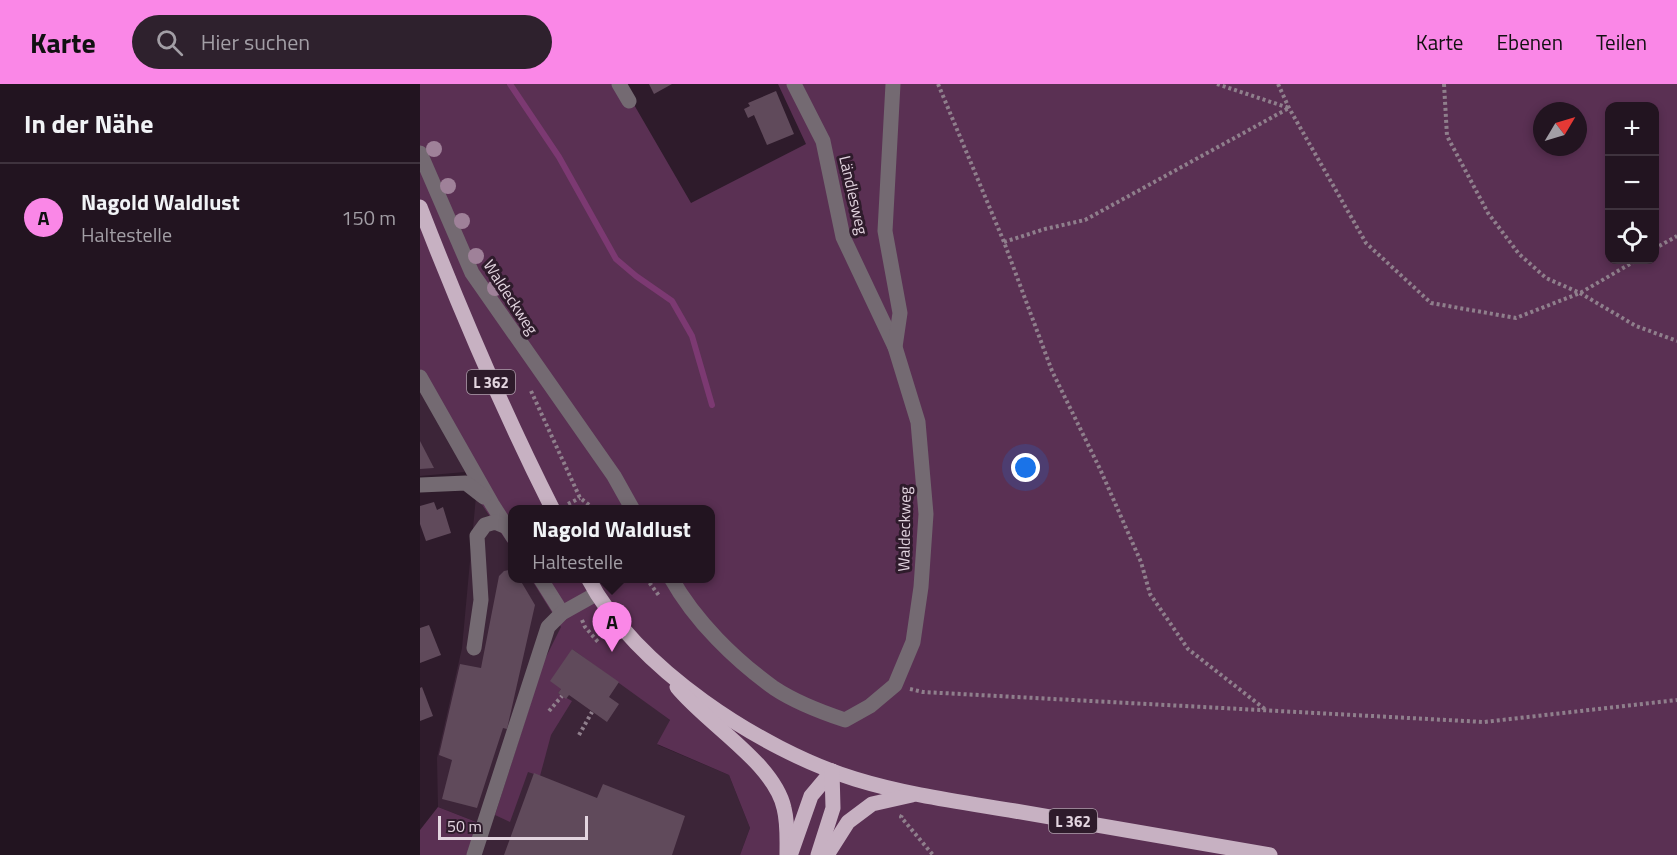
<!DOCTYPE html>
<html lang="de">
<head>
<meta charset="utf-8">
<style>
	:root { --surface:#221420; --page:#2e212d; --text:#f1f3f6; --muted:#a29ea5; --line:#3f333e; --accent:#fa87e7 }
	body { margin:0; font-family:"Titillium Web",sans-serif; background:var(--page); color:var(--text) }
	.controls { position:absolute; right:18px; top:18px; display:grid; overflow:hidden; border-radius:12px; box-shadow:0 3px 9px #0003 }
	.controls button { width:54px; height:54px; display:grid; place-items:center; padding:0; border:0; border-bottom:2px solid var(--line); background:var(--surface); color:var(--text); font:30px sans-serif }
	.compass { position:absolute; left:1113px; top:18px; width:54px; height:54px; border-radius:50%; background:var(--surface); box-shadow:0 3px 9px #0003; rotate:52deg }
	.scale { position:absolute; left:18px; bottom:15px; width:150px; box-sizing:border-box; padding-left:6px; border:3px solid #e3d5e0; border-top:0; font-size:16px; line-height:21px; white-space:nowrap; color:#e3d5e0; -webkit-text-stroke:4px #2e1b2b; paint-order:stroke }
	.you { position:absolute; left:606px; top:384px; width:21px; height:21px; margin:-15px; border:4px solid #fff; border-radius:50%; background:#1a73e8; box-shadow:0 0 0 9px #1a73e833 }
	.badge { display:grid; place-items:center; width:39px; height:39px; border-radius:50%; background:var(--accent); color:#111; font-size:20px; font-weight:700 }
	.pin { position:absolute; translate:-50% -50px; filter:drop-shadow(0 2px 3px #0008) }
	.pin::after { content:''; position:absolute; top:32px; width:21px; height:18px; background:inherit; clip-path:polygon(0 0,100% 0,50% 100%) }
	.popup { position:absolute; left:88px; top:421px; width:207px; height:78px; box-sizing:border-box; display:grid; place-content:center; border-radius:12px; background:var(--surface); filter:drop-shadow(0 2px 4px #0005); font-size:20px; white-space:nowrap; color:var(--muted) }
	.popup b { font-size:22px; color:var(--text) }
	.popup::after { content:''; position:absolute; left:50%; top:100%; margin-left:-12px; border:12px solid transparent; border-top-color:var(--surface) }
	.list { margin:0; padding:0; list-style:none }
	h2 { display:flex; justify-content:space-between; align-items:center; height:78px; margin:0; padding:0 24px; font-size:26px }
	h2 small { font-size:20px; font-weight:400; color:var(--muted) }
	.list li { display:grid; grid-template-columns:39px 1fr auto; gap:18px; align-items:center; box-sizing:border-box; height:108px; padding:0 24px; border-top:2px solid var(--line) }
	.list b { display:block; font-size:22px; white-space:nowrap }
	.list p { margin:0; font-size:20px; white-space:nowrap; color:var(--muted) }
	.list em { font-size:20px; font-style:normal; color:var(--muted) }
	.icon { flex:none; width:33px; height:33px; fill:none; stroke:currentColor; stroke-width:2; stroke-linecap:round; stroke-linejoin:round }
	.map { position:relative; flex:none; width:1257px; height:771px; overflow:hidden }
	header { display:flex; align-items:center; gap:36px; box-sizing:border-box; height:84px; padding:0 30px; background:var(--accent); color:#111 }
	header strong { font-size:28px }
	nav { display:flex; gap:33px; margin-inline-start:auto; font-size:21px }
	.search { width:420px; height:54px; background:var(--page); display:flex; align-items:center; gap:15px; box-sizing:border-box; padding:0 21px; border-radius:33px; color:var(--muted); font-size:22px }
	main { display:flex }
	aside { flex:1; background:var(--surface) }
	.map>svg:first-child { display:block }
	.built { fill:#3c2538 }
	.green { fill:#5a3053; fill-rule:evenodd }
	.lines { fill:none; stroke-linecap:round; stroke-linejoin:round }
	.stream { stroke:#7c3972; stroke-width:6 }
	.building { fill:#604a5b }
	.path { stroke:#8f7f8c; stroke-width:4; stroke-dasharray:3 3; stroke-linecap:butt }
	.minor { stroke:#746a72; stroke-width:15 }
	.major { stroke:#c7b1c2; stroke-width:15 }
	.tree { fill:#9f8199 }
	.labels { text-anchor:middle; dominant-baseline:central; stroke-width:6; stroke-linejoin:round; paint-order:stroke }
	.shield { fill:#2e1b2b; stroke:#ad9daa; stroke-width:1.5 }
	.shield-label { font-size:15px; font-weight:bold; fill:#e3d5e0 }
	.street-label { font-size:16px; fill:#e3d5e0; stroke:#2e1b2b }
</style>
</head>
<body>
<header>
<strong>Karte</strong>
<div class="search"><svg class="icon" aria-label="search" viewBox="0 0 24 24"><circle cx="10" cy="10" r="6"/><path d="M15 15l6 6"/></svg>Hier suchen</div>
<nav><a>Karte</a><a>Ebenen</a><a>Teilen</a></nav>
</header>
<main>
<aside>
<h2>In der Nähe<small></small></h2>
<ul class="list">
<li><span class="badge">A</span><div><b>Nagold Waldlust</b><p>Haltestelle</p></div><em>150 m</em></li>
</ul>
</aside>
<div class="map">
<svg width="1257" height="771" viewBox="0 0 1257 771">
	<rect width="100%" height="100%" fill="#2e1b2b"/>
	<!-- built -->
	<g class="built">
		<path d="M0 285 45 388 0 392Z"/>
		<path d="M56 412 93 467V494L111 495 122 511 199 598 250 636 238 661 309 691 330 744 320 771H61L59 739 18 723 17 674 42 564Z"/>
	</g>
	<!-- green -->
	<g class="green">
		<path d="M0 0H202L271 119 386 60 358 0H1257V771H320L330 744 309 691 237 660 250 636 152 565 141 605 138 609 152 617 131 651 120 692 108 688 90 738 75 731 124 577 141 543 111 495 291 494V426H93V467L56 412 0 285ZM1190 22H1234V176H1190ZM1122 27H1158V63H1122Z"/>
		<path d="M18 723 59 739 47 771H0V746Z"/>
	</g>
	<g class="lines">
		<!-- stream -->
		<path class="stream" d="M90 0 139 73 196 175 216 192 252 217 272 252 292 321"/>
	</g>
	<!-- building -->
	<g class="building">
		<path d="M229 0H252L234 10Z"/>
		<path d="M356 7 374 50 347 61 334 31 328 34 324 25 330 22 328 19Z"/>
		<path d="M0 357 14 384 0 385Z"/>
		<path d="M14 418 17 426 23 423 31 449 6 457 0 440V422Z"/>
		<path d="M89 486 93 488V494H99L115 521 87 645 83 644 57 724 22 715 32 676 19 671 40 580 61 584 79 492 84 487Z"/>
		<path d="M9 541 21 571 0 579V544Z"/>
		<path d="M152 565 199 598 189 613 199 620 187 638 149 611 146 615 138 609 141 605 130 597Z"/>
		<path d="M2 603 13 632 0 637V604Z"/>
		<path d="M114 689 177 714 183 700 265 732 252 771H84Z"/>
	</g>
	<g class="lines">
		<!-- path -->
		<g class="path">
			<path d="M518 0 584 158 632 287 680 385 721 478 730 510 768 565 846 626"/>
			<path d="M797 0 869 24"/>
			<path d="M858 0 869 24 946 159 1011 219 1096 234 1160 209 1217 176"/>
			<path d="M1024 0 1027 52 1068 129 1099 170 1126 194 1160 209 1216 242 1257 257"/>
			<path d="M584 158 625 145 665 136 869 24"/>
			<path d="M1234 165 1257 152"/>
			<path d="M111 307 160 414 176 426"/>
			<path d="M148 420 160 414"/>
			<path d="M226 494 240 513"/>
			<path d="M162 536 165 543 179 559"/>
			<path d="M490 605 503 608 1064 638 1257 616"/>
			<path d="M129 627 142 612"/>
			<path d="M159 651 172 628"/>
			<path d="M482 731 481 733 513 771"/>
		</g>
		<!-- minor -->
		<g class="minor">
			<path d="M199 0 209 17"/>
			<path d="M374 0 403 57 423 153 475 263"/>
			<path d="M0 69 52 189 194 392 213 426"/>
			<path d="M0 293 72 420 93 453"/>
			<path d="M0 401 46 399 64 413"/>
			<path d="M120 494 142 529"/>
			<path d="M251 494C275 537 315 576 354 604 375 618 401 628 425 636L450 622 475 601 493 558 501 503 506 430 498 338 475 263 480 229 465 147 473 0"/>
			<path d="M54 564 61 516 57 452 65 441 75 438 87 443"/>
			<path d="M54 771 128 543 142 529 176 510"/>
		</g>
		<!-- major -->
		<g class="major">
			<path d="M0 123C40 226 83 327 133 426"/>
			<path d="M168 494C214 583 341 666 435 695 487 711 541 718 595 727 680 742 765 757 850 771"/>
			<path d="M257 603C287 640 354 679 364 724 368 740 367 755 367 771"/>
			<path d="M371 769 391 712 412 687"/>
			<path d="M398 771 413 724 412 687"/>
			<path d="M407 771 428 738 452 720 492 711"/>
		</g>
	</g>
	<!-- trees -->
	<g class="tree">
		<circle cx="14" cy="65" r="8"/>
		<circle cx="28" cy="102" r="8"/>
		<circle cx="42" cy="137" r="8"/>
		<circle cx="56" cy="172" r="8"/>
		<circle cx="75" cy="204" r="8"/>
	</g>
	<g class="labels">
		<!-- shield labels -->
		<g class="shield">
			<rect x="47" y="286" width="48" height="24" rx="4.5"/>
			<rect x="629" y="725" width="48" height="24" rx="4.5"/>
		</g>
		<g class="shield-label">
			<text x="71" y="298">L 362</text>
			<text x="653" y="737">L 362</text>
		</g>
		<!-- street labels -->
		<g class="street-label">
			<text transform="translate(434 111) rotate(77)">Ländlesweg</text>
			<text transform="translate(91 213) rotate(57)">Waldeckweg</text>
			<text transform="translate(484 445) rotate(-89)">Waldeckweg</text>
		</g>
	</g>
</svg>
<div class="controls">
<button>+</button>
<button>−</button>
<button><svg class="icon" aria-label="locate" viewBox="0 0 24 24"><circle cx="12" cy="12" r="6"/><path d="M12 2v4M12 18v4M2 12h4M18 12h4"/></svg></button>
</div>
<svg class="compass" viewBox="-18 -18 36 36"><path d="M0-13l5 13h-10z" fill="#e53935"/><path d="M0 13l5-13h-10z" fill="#a29ea5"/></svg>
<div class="scale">50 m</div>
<div class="you"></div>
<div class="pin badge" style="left:192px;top:568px">A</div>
<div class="popup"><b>Nagold Waldlust</b>Haltestelle</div>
</div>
</main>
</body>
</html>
